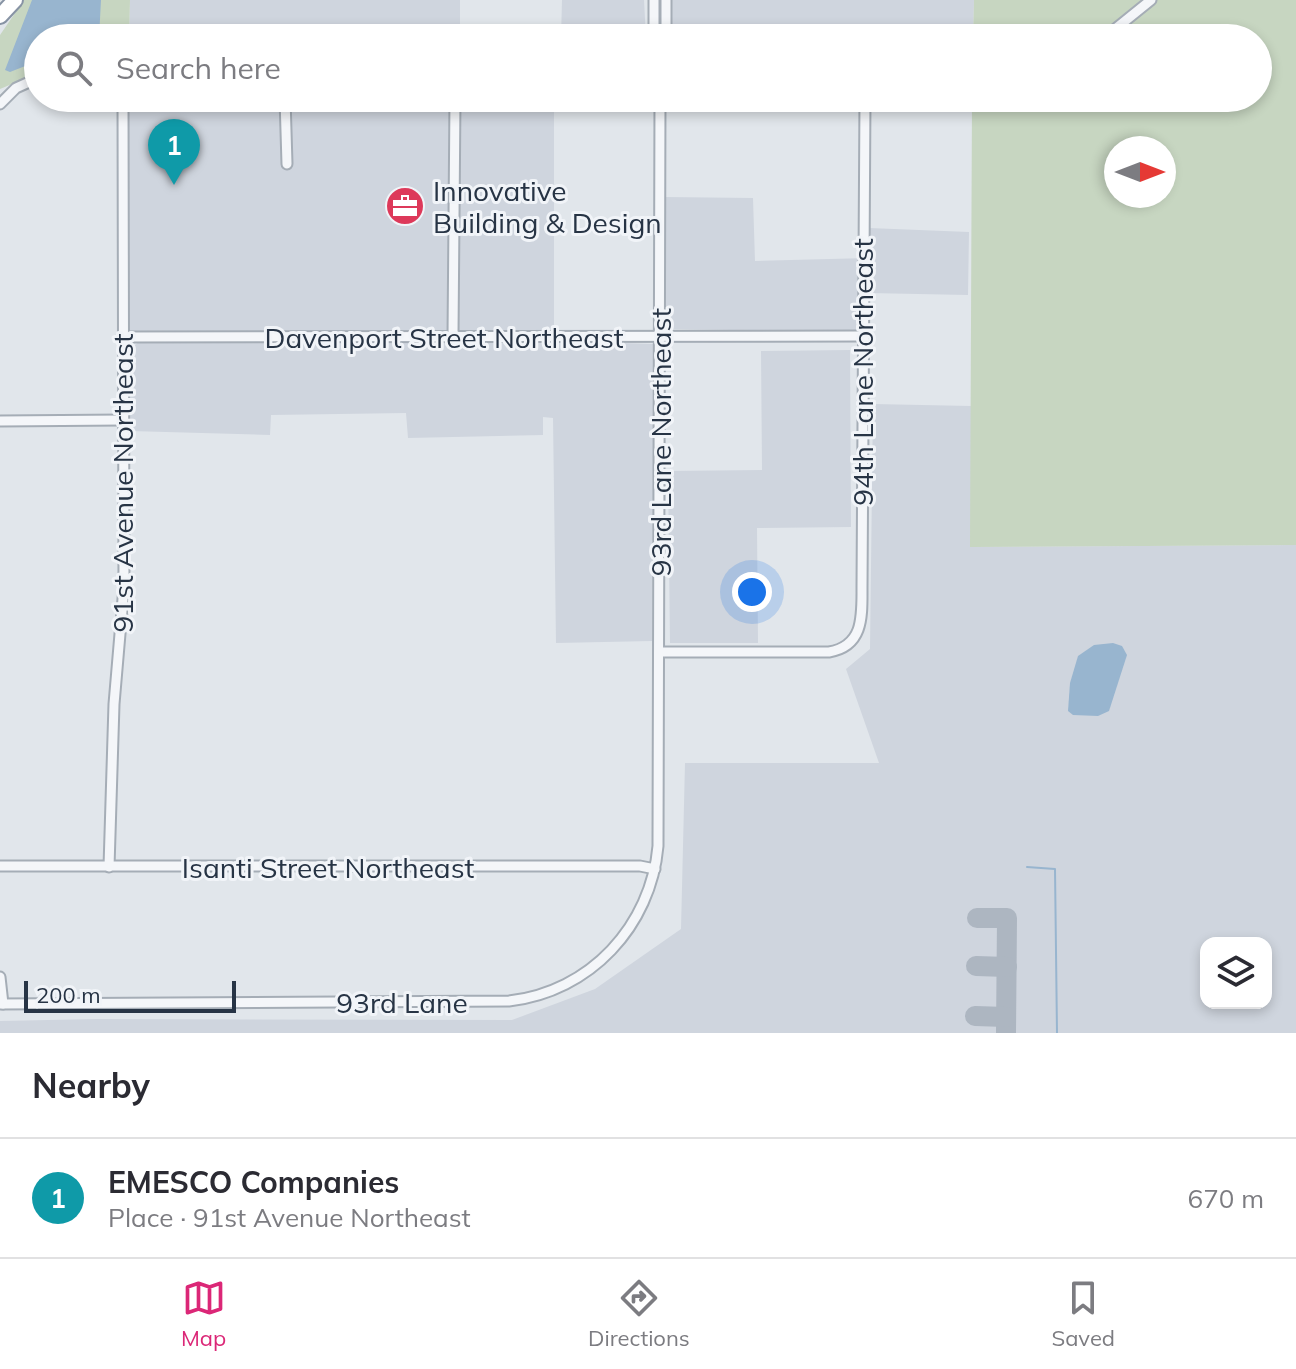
<!DOCTYPE html>
<html lang="en">
<head>
<meta charset="utf-8">
<style>
	:root { --surface:#fff; --page:#f7f7f7; --text:#2b2b33; --muted:#7c7c81; --line:#e1e1e2; --accent:#db2777 }
	body { margin:0; font-family:Mulish,sans-serif; background:var(--page); color:var(--text) }
	.controls { position:absolute; right:24px; bottom:24px; display:grid; overflow:hidden; border-radius:16px; box-shadow:0 4px 12px #0003 }
	.controls button { width:72px; height:72px; display:grid; place-items:center; padding:0; border:0; border-bottom:2px solid var(--line); background:var(--surface); color:var(--text); font:40px sans-serif }
	.compass { position:absolute; left:1104px; top:136px; width:72px; height:72px; border-radius:50%; background:var(--surface); box-shadow:0 4px 12px #0003; rotate:90deg }
	.scale { position:absolute; left:24px; bottom:20px; width:212px; box-sizing:border-box; padding-left:8px; border:4px solid #273445; border-top:0; font-size:22px; line-height:28px; white-space:nowrap; color:#273445; -webkit-text-stroke:6px #f1f4f8; paint-order:stroke }
	.you { position:absolute; left:752px; top:592px; width:28px; height:28px; margin:-20px; border:6px solid #fff; border-radius:50%; background:#1a73e8; box-shadow:0 0 0 12px #1a73e833 }
	.badge { display:grid; place-items:center; width:52px; height:52px; border-radius:50%; background:var(--accent); color:#fff; font-size:26px; font-weight:700 }
	.pin { position:absolute; translate:-50% -66px; filter:drop-shadow(0 2px 4px #0008) }
	.pin::after { content:''; position:absolute; top:42px; width:28px; height:24px; background:inherit; clip-path:polygon(0 0,100% 0,50% 100%) }
	.list { margin:0; padding:0; list-style:none }
	h2 { display:flex; justify-content:space-between; align-items:center; height:104px; margin:0; padding:0 32px; font-size:34px }
	h2 small { font-size:26px; font-weight:400; color:var(--muted) }
	.list li { display:grid; grid-template-columns:52px 1fr auto; gap:24px; align-items:center; box-sizing:border-box; height:120px; padding:0 32px; border-top:2px solid var(--line) }
	.list b { display:block; font-size:30px; white-space:nowrap }
	.list p { margin:0; font-size:26px; white-space:nowrap; color:var(--muted) }
	.list em { font-size:26px; font-style:normal; color:var(--muted) }
	.icon { flex:none; width:44px; height:44px; fill:none; stroke:currentColor; stroke-width:2; stroke-linecap:round; stroke-linejoin:round }
	.map { position:relative; flex:none; width:1296px; height:1033px; overflow:hidden }
	.search { position:absolute; background:var(--surface); box-shadow:0 4px 12px #0003; left:24px; right:24px; top:24px; height:88px; display:flex; align-items:center; gap:20px; box-sizing:border-box; padding:0 28px; border-radius:44px; color:var(--muted); font-size:30px }
	.sheet { height:224px; background:var(--surface) }
	nav { display:flex; justify-content:space-around; align-items:center; box-sizing:border-box; height:112px; border-top:2px solid var(--line); background:var(--surface); font-size:22px; color:var(--muted) }
	nav a { display:grid; justify-items:center; gap:4px }
	nav .on { color:var(--accent) }
	.map>svg:first-child { display:block }
	.built { fill:#cfd5de; fill-rule:evenodd }
	.green { fill:#c7d6c1; fill-rule:evenodd }
	.water { fill:#98b5cf }
	.lines { fill:none; stroke-linecap:round; stroke-linejoin:round }
	.stream { stroke:#98b5cf; stroke-width:2 }
	.taxiway { stroke:#adb6c1; stroke-width:20 }
	.minor-casing { stroke:#a5adb6; stroke-width:13 }
	.highway-casing { stroke:#8793a4; stroke-width:18 }
	.minor { stroke:#f4f6f9; stroke-width:9 }
	.highway { stroke:#fff; stroke-width:14 }
	.labels { text-anchor:middle; dominant-baseline:central; stroke-width:6; stroke-linejoin:round; paint-order:stroke }
	.poi-label { font-size:28px; fill:#273445; stroke:#f1f4f8; text-anchor:start }
	.street-label { font-size:28px; fill:#273445; stroke:#f1f4f8 }
</style>
</head>
<body>
<div class="map">
<svg width="1296" height="1033" viewBox="0 0 1296 1033">
	<rect width="100%" height="100%" fill="#e1e6eb"/>
	<!-- built -->
	<g class="built">
		<path d="M130 0H460V38H129Z"/>
		<path d="M562 0H644L646 38H561Z"/>
		<path d="M672 0H974L973 38H671Z"/>
		<path d="M127 98H554V332L122 337Z"/>
		<path d="M665 197 753 198 755 261 868 258 869 228 969 232 968 295 868 293V332L665 329Z"/>
		<path d="M556 341 654 344 652 641 556 643 553 418 543 417V435L408 438 406 413 271 415 270 435 130 431 128 350 139 342Z"/>
		<path d="M850 350 851 527 757 528 758 643H670L668 471 762 470 761 351Z"/>
		<path d="M873 404 971 406V547L1296 545V1033H0V1021L97 1019 512 1020 595 989 681 929 685 763H879L846 669 870 649ZM1206 943H1266V1003H1206Z"/>
	</g>
	<!-- green -->
	<g class="green">
		<path d="M24 0H130L129 38H38V73L0 89V35Z"/>
		<path d="M974 0H1296V545L970 547 972 98H1258V38H973ZM1116 148H1164V196H1116Z"/>
	</g>
	<!-- water -->
	<g class="water">
		<path d="M32 0H101L99 38H38V61L10 72 5 70Z"/>
		<path d="M1113 643 1122 646 1127 655 1109 711 1098 716 1073 715 1068 711 1070 683 1078 656 1094 645Z"/>
	</g>
	<g class="lines">
		<!-- stream -->
		<path class="stream" d="M1027 867 1055 869 1057 1033"/>
		<!-- taxiway -->
		<g class="taxiway">
			<path d="M977 918H1007L1006 1033"/>
			<path d="M976 966 1007 967"/>
			<path d="M975 1016 1006 1017"/>
		</g>
		<defs>
			<g id="minor">
				<path d="M654 0V38"/>
				<path d="M666 0V38"/>
				<path d="M1104 38 1151 0"/>
				<path d="M285 98 287 164"/>
				<path d="M0 104 16 88 38 78"/>
				<path d="M453 336 455 98"/>
				<path d="M122 337 862 336"/>
				<path d="M0 421 123 420"/>
				<path d="M659 652H829C864 646 862 616 862 587L865 98"/>
				<path d="M0 866H640L655 869"/>
				<path d="M109 867 114 704 124 587 123 98"/>
				<path d="M0 977 3 1004"/>
				<path d="M0 1004 509 1001C590 992 651 926 658 846L660 98"/>
			</g>
			<path id="highway" d="M0 16 15 0"/>
		</defs>
		<!-- minor casing -->
		<use href="#minor" class="minor-casing"/>
		<!-- highway casing -->
		<use href="#highway" class="highway-casing"/>
		<!-- minor -->
		<use href="#minor" class="minor"/>
		<!-- highway -->
		<use href="#highway" class="highway"/>
	</g>
	<!-- icons -->
	<defs>
		<symbol id="office-disc" viewBox="-11 -11 22 22"><circle r="9.5" fill="#dd395a" stroke="#f1f4f8"/><path d="M-6-3h4V-5.5h4V-3h4V5H-6ZM-1-4.5V-3h2v-1.5ZM-6 0V1H6V0Z" fill="#fff"/></symbol>
	</defs>
	<g fill-rule="evenodd">
		<use href="#office-disc" x="383" y="184" width="44" height="44"/>
	</g>
	<g class="labels">
		<!-- poi labels -->
		<g class="poi-label">
			<text x="433" y="190">Innovative<tspan x="433" dy="32">Building &amp; Design</tspan></text>
		</g>
		<!-- street labels -->
		<g class="street-label">
			<text x="444" y="337">Davenport Street Northeast</text>
			<text transform="translate(862 372) rotate(-90)">94th Lane Northeast</text>
			<text transform="translate(660 442) rotate(-90)">93rd Lane Northeast</text>
			<text transform="translate(122 483) rotate(-90)">91st Avenue Northeast</text>
			<text x="328" y="867">Isanti Street Northeast</text>
			<text x="402" y="1002">93rd Lane</text>
		</g>
	</g>
</svg>
<div class="controls">
<button><svg class="icon" aria-label="layers" viewBox="0 0 24 24"><path d="M12 4l9 5-9 5-9-5zM3 14l9 5 9-5"/></svg></button>
</div>
<svg class="compass" viewBox="-18 -18 36 36"><path d="M0-13l5 13h-10z" fill="#e53935"/><path d="M0 13l5-13h-10z" fill="#7c7c81"/></svg>
<div class="scale">200 m</div>
<div class="you"></div>
<div class="pin badge" style="left:174px;top:185px;background:#0f9aa8">1</div>
<div class="search"><svg class="icon" aria-label="search" viewBox="0 0 24 24"><circle cx="10" cy="10" r="6"/><path d="M15 15l6 6"/></svg>Search here</div>
</div>
<section class="sheet">
<h2>Nearby<small></small></h2>
<ul class="list">
<li><span class="badge" style="background:#0f9aa8">1</span><div><b>EMESCO Companies</b><p>Place · 91st Avenue Northeast</p></div><em>670 m</em></li>
</ul>
</section>
<nav>
<a class="on"><svg class="icon" aria-label="map" viewBox="0 0 24 24"><path d="M3 6l6-2 6 2 6-2v14l-6 2-6-2-6 2zM9 4v14M15 6v14"/></svg>Map</a>
<a><svg class="icon" aria-label="directions" viewBox="0 0 24 24"><path d="M12 3l9 9-9 9-9-9zM9 14v-3h6M13 9l2 2-2 2"/></svg>Directions</a>
<a><svg class="icon" aria-label="saved" viewBox="0 0 24 24"><path d="M7 4h10v16l-5-4-5 4z"/></svg>Saved</a>
</nav>
</body>
</html>
